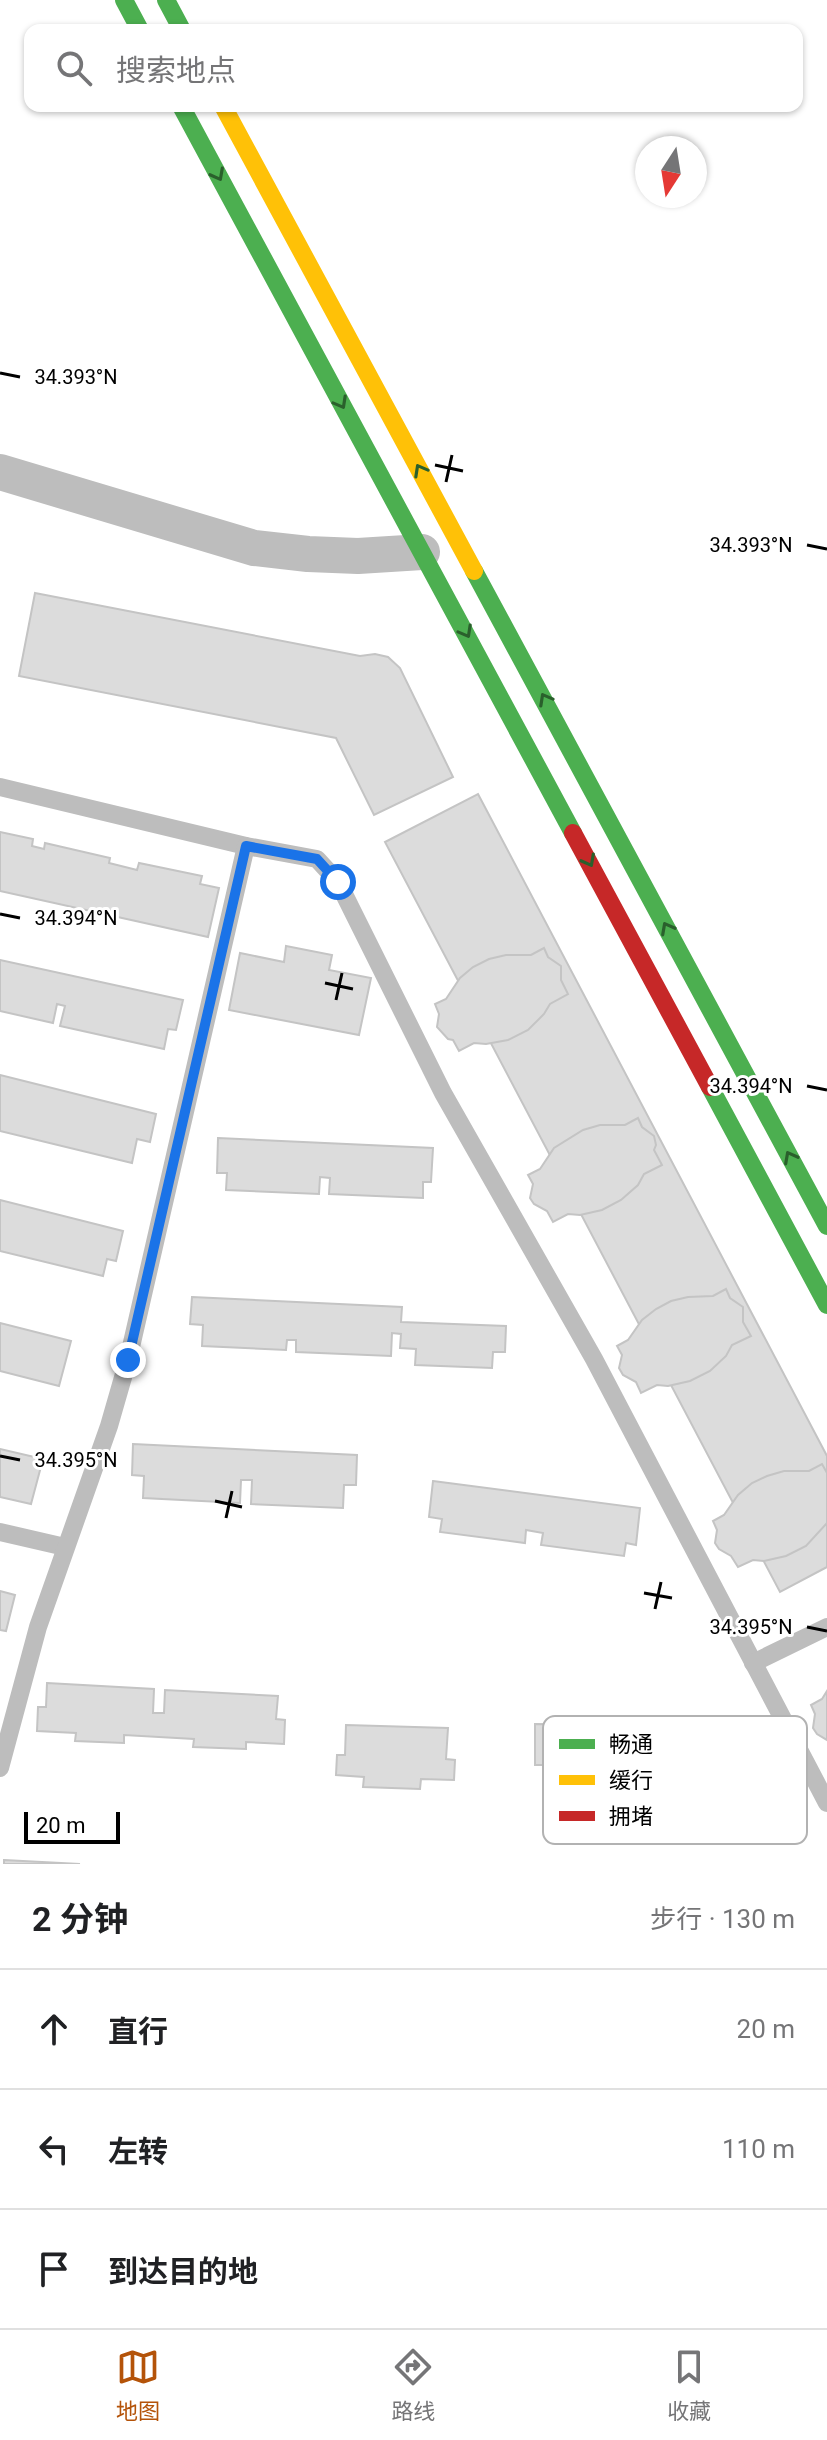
<!DOCTYPE html>
<html lang="zh">
<head>
<meta charset="utf-8">
<style>
	:root { --surface:#fff; --page:#f6f6f6; --text:#202124; --muted:#757577; --line:#e0e0e0; --accent:#b45309 }
	body { margin:0; font-family:Roboto,"Noto Sans SC",sans-serif; background:var(--page); color:var(--text) }
	.compass { position:absolute; left:635px; top:136px; width:72px; height:72px; border-radius:50%; background:var(--surface); box-shadow:0 2px 6px #0004; rotate:192deg }
	.scale { position:absolute; left:24px; bottom:20px; width:96px; box-sizing:border-box; padding-left:8px; border:4px solid #000; border-top:0; font-size:22px; line-height:28px; white-space:nowrap; color:#000; -webkit-text-stroke:6px #fff; paint-order:stroke }
	.stop { position:absolute; width:24px; height:24px; margin:-18px; border:6px solid #1a73e8; border-radius:50%; background:#fff }
	.stop.end { background:#1a73e8; border-color:#fff; box-shadow:0 2px 8px #0008 }
	.list { margin:0; padding:0; list-style:none }
	h2 { display:flex; justify-content:space-between; align-items:center; height:104px; margin:0; padding:0 32px; font-size:34px }
	h2 small { font-size:26px; font-weight:400; color:var(--muted) }
	.list li { display:grid; grid-template-columns:52px 1fr auto; gap:24px; align-items:center; box-sizing:border-box; height:120px; padding:0 32px; border-top:2px solid var(--line) }
	.list b { display:block; font-size:30px; white-space:nowrap }
	.list em { font-size:26px; font-style:normal; color:var(--muted) }
	.icon { flex:none; width:44px; height:44px; fill:none; stroke:currentColor; stroke-width:2; stroke-linecap:round; stroke-linejoin:round }
	.map { position:relative; flex:none; width:827px; height:1864px; overflow:hidden }
	.search { position:absolute; background:var(--surface); box-shadow:0 2px 6px #0004; left:24px; right:24px; top:24px; height:88px; display:flex; align-items:center; gap:20px; box-sizing:border-box; padding:0 28px; border-radius:16px; color:var(--muted); font-size:30px }
	.sheet { height:464px; background:var(--surface) }
	nav { display:flex; justify-content:space-around; align-items:center; box-sizing:border-box; height:112px; border-top:2px solid var(--line); background:var(--surface); font-size:22px; color:var(--muted) }
	nav a { display:grid; justify-items:center; gap:4px }
	nav .on { color:var(--accent) }
	.map>svg:first-child { display:block }
	.building { fill:#dcdcdc; stroke:#c4c4c4; stroke-width:2 }
	.lines { fill:none; stroke-linecap:round; stroke-linejoin:round }
	.lane { stroke:#bdbdbd; stroke-width:18 }
	.street { stroke:#bdbdbd; stroke-width:36 }
	.fast { stroke:#4caf50; stroke-width:18 }
	.slow { stroke:#ffc107; stroke-width:18 }
	.jam { stroke:#c62828; stroke-width:18 }
	.oneway { stroke:#2a602c }
	.route { stroke:#1a73e8; stroke-width:10 }
	.ticks { fill:none; stroke:#000; stroke-width:3 }
	.key { fill:#fff; stroke:#b2b2b2; stroke-width:2 }
	.key-label { font-size:22px; fill:#000 }
	.ticks-label { font-size:20px; text-anchor:middle; fill:#000; stroke:#fff; stroke-width:6; stroke-linejoin:round; paint-order:stroke }
</style>
</head>
<body>
<div class="map">
<svg width="827" height="1864" viewBox="0 0 827 1864">
	<rect width="100%" height="100%" fill="#fff"/>
	<!-- building -->
	<g class="building">
		<path d="M35 593 360 656 375 654 388 657 400 668 453 777 374 815 336 738 19 676Z"/>
		<path d="M478 794 827 1456V1567L780 1592 385 842Z"/>
		<path d="M0 832 33 839 32 846 44 849 45 843 110 858 109 863 137 870 139 863 202 876 200 884 219 888 208 937 0 891Z"/>
		<path d="M286 946 332 955 329 970 371 978 359 1035 229 1010 240 953 284 962Z"/>
		<path d="M544 948 548 957 561 966V980L568 994 550 1004 544 1014 528 1030 508 1040 486 1044 474 1043 459 1051 453 1040 448 1039 437 1027 439 1014 435 1004 446 999 460 978 473 967 489 959 506 955H531Z"/>
		<path d="M0 960 183 1000 176 1030 168 1029 164 1049 60 1026 65 1006 57 1004 53 1023 0 1011Z"/>
		<path d="M0 1075 156 1114 150 1142 137 1139 132 1163 0 1131Z"/>
		<path d="M638 1118 642 1127 654 1136 656 1145 654 1150 662 1165 644 1174 638 1185 621 1200 602 1210 580 1215 568 1214 553 1222 547 1211 534 1204 530 1198 533 1184 528 1175 540 1169 554 1148 583 1130 600 1125H625Z"/>
		<path d="M218 1138 433 1148 431 1182H423V1198L329 1194 330 1178 320 1177 319 1194 226 1190 227 1173H217Z"/>
		<path d="M0 1200 123 1231 116 1261 107 1259 103 1276 0 1251Z"/>
		<path d="M726 1289 730 1298 743 1307V1322L751 1336 732 1345 726 1356 710 1371 690 1381 668 1386 657 1385 641 1393 636 1382 623 1375 619 1368 622 1355 617 1346 628 1340 642 1320 656 1309 671 1301 688 1297 713 1296Z"/>
		<path d="M192 1297 402 1307 401 1322 506 1326 505 1352H493L492 1368 415 1365 416 1349 400 1348 401 1334 392 1333 391 1356 296 1352V1340H287L286 1350 202 1346 203 1325 190 1324Z"/>
		<path d="M0 1323 71 1341 59 1386 0 1371Z"/>
		<path d="M133 1444 357 1455 356 1485H344L343 1508 251 1504 252 1480H241L240 1503 143 1498 144 1476 132 1475Z"/>
		<path d="M0 1449 43 1459 31 1504 0 1497Z"/>
		<path d="M822 1464 827 1473V1523L806 1546 786 1556 764 1561 753 1560 738 1567 731 1556 719 1549 715 1543 717 1530 713 1521 724 1515 738 1495 752 1483 767 1476 784 1471H809Z"/>
		<path d="M433 1481 640 1508 636 1545 626 1543 624 1556 541 1545 543 1533 526 1530 525 1543 440 1532 442 1519 429 1517Z"/>
		<path d="M0 1591 15 1595 6 1631 0 1630Z"/>
		<path d="M47 1683 154 1689 153 1713H164L165 1690 278 1696 276 1719 285 1720 284 1744 246 1742V1749L193 1747 194 1739 124 1735V1743L75 1741 76 1733 37 1731 38 1707H46Z"/>
		<path d="M827 1691V1740L817 1734 813 1728 815 1714 811 1705 822 1699Z"/>
		<path d="M535 1724 744 1726V1767H737V1781L713 1780V1787L675 1786V1780H643V1766H632V1780H603V1787H566V1780L548 1779V1765H535Z"/>
		<path d="M346 1725 448 1728 446 1759 455 1760 454 1780 421 1779 420 1789 363 1787 364 1777 336 1775 337 1755H345Z"/>
		<path d="M4 1860 80 1864H4Z"/>
	</g>
	<g class="lines">
		<!-- lane -->
		<g class="lane">
			<path d="M0 787 246 846 317 859 338 882 443 1093 594 1359 827 1803"/>
			<path d="M0 1532 65 1547"/>
			<path d="M753 1663 827 1627"/>
			<path d="M0 1768 38 1627 109 1426 128 1360 246 846"/>
		</g>
		<!-- street -->
		<path class="street" d="M0 472 254 548 308 554 358 556 422 552"/>
		<!-- fast -->
		<g class="fast">
			<path d="M124 0 140 30"/>
			<path d="M166 0 182 30"/>
			<path d="M181 106 573 833"/>
			<path d="M474 571 827 1226"/>
			<path d="M710 1087 827 1305"/>
		</g>
		<!-- slow -->
		<path class="slow" d="M223 106 474 571"/>
		<!-- jam -->
		<path class="jam" d="M573 833 710 1087"/>
	</g>
	<!-- one-way arrows -->
	<defs><path id="oneway-chevron" d="M-2-3.5L2.5 0L-2 3.5" fill="none" stroke-width="1.6" stroke-linecap="round" stroke-linejoin="round" transform="scale(2)"/></defs>
	<g class="oneway">
		<use href="#oneway-chevron" transform="translate(218 175) rotate(62)"/>
		<use href="#oneway-chevron" transform="translate(341 403) rotate(61)"/>
		<use href="#oneway-chevron" transform="translate(420 470) rotate(-119)"/>
		<use href="#oneway-chevron" transform="translate(466 632) rotate(61)"/>
		<use href="#oneway-chevron" transform="translate(545 699) rotate(-119)"/>
		<use href="#oneway-chevron" transform="translate(589 861) rotate(62)"/>
		<use href="#oneway-chevron" transform="translate(667 928) rotate(-118)"/>
		<use href="#oneway-chevron" transform="translate(790 1157) rotate(-118)"/>
	</g>
	<g class="lines">
		<!-- route -->
		<path class="route" d="M128 1360 246 846 317 859 338 882"/>
	</g>
	<!-- ticks -->
	<path class="ticks" d="M0 373 20 377M435 465 463 471M446 482 452 455M807 545 827 549M0 914 20 918M325 983 353 989M336 1000 342 973M807 1086 827 1090M0 1456 20 1460M215 1501 242 1507M226 1518 232 1491M644 1593 672 1598M655 1609 661 1582M807 1627 827 1631"/>
	<!-- legend -->
	<rect x="543" y="1716" width="264" height="128" rx="12" class="key"/>
	<rect x="559" y="1739" width="36" height="10" fill="#4caf50"/>
	<rect x="559" y="1775" width="36" height="10" fill="#ffc107"/>
	<rect x="559" y="1811" width="36" height="10" fill="#c62828"/>
	<g class="key-label">
		<text x="609" y="1752">畅通</text>
		<text x="609" y="1788">缓行</text>
		<text x="609" y="1824">拥堵</text>
	</g>
	<g class="ticks-label">
		<text x="76" y="384">34.393°N</text>
		<text x="751" y="552">34.393°N</text>
		<text x="76" y="925">34.394°N</text>
		<text x="751" y="1093">34.394°N</text>
		<text x="76" y="1467">34.395°N</text>
		<text x="751" y="1634">34.395°N</text>
	</g>
</svg>
<svg class="compass" viewBox="-18 -18 36 36"><path d="M0-13l5 13h-10z" fill="#e53935"/><path d="M0 13l5-13h-10z" fill="#757577"/></svg>
<div class="scale">20 m</div>
<div class="stop" style="left:338px;top:882px"></div>
<div class="stop end" style="left:128px;top:1360px"></div>
<div class="search"><svg class="icon" aria-label="search" viewBox="0 0 24 24"><circle cx="10" cy="10" r="6"/><path d="M15 15l6 6"/></svg>搜索地点</div>
</div>
<section class="sheet">
<h2>2 分钟<small>步行 · 130 m</small></h2>
<ul class="list">
<li><svg class="icon" aria-label="ahead" viewBox="0 0 24 24"><path d="M12 20V5M6 11l6-6 6 6"/></svg><div><b>直行</b></div><em>20 m</em></li>
<li><svg class="icon" aria-label="left" viewBox="0 0 24 24"><path d="M17 20v-9H6M10 6l-5 5 5 5"/></svg><div><b>左转</b></div><em>110 m</em></li>
<li><svg class="icon" aria-label="arrive" viewBox="0 0 24 24"><path d="M6 21V4h12l-3 4 3 4H6"/></svg><div><b>到达目的地</b></div></li>
</ul>
</section>
<nav>
<a class="on"><svg class="icon" aria-label="map" viewBox="0 0 24 24"><path d="M3 6l6-2 6 2 6-2v14l-6 2-6-2-6 2zM9 4v14M15 6v14"/></svg>地图</a>
<a><svg class="icon" aria-label="directions" viewBox="0 0 24 24"><path d="M12 3l9 9-9 9-9-9zM9 14v-3h6M13 9l2 2-2 2"/></svg>路线</a>
<a><svg class="icon" aria-label="saved" viewBox="0 0 24 24"><path d="M7 4h10v16l-5-4-5 4z"/></svg>收藏</a>
</nav>
</body>
</html>
